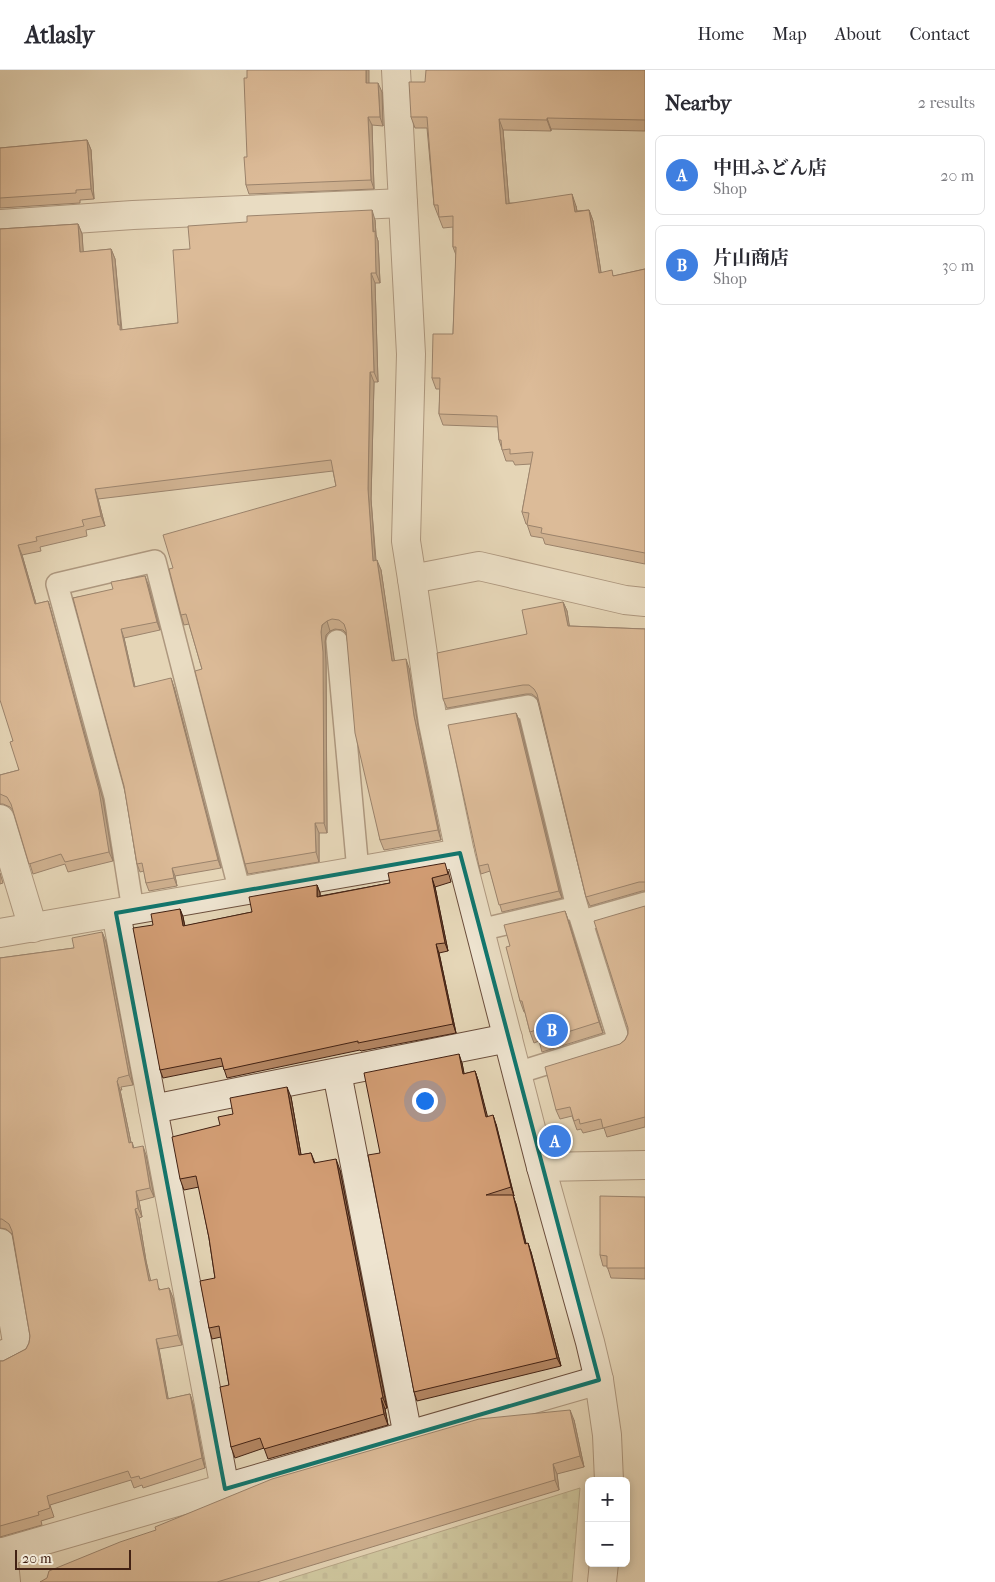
<!DOCTYPE html>
<html lang="en">
<head>
<meta charset="utf-8">
<style>
	:root { --surface:#fff; --page:#f2f2f3; --text:#2b2b33; --muted:#7c7c81; --line:#e1e1e2; --accent:#b45309 }
	body { margin:0; font-family:"IM FELL French Canon","Noto Serif JP",serif; background:var(--page); color:var(--text) }
	.controls { position:absolute; right:15px; bottom:15px; display:grid; overflow:hidden; border-radius:8px; box-shadow:0 2px 8px #0003 }
	.controls button { width:45px; height:45px; display:grid; place-items:center; padding:0; border:0; border-bottom:1px solid var(--line); background:var(--surface); color:var(--text); font:25px sans-serif }
	.scale { position:absolute; left:15px; bottom:12px; width:116px; box-sizing:border-box; padding-left:5px; border:2px solid #422113; border-top:0; font-size:14px; line-height:18px; white-space:nowrap; color:#422113; -webkit-text-stroke:4px #eee4d0; paint-order:stroke }
	.you { position:absolute; left:424px; top:1030px; width:18px; height:18px; margin:-12px; border:4px solid #fff; border-radius:50%; background:#1a73e8; box-shadow:0 0 0 8px #1a73e833 }
	.badge { display:grid; place-items:center; width:32px; height:32px; border-radius:50%; background:var(--accent); color:#fff; font-size:16px; font-weight:700 }
	.pin { position:absolute; translate:-50% -50%; border:2px solid #fff; box-shadow:0 1px 5px #0006 }
	.list { margin:0; padding:0; list-style:none }
	h2 { display:flex; justify-content:space-between; align-items:center; height:65px; margin:0; padding:0 20px; font-size:21px }
	h2 small { font-size:16px; font-weight:400; color:var(--muted) }
	.list li { display:grid; grid-template-columns:32px 1fr auto; gap:15px; align-items:center; box-sizing:border-box; height:80px; margin:0 10px 10px; padding:0 10px; border:1px solid var(--line); border-radius:8px }
	.list b { display:block; font-size:19px; white-space:nowrap }
	.list p { margin:0; font-size:16px; white-space:nowrap; color:var(--muted) }
	.list em { font-size:16px; font-style:normal; color:var(--muted) }
	.map { position:relative; flex:none; width:645px; height:1512px; overflow:hidden }
	header { display:flex; align-items:center; gap:30px; box-sizing:border-box; height:70px; padding:0 25px; background:var(--surface); border-bottom:1px solid var(--line) }
	header strong { font-size:24px }
	nav { display:flex; gap:28px; margin-inline-start:auto; font-size:18px }
	main { display:flex }
	aside { flex:1; background:var(--surface) }
	.map>svg:first-child { display:block }
	.cemetery { fill:url(#cemetery-stones); stroke:#7e6e4f }
	.lines { fill:none; stroke-linecap:round; stroke-linejoin:round }
	.lane-casing { stroke:#6b4e3c; stroke-width:24 }
	.street-casing { stroke:#6b4e3c; stroke-width:30 }
	.lane { stroke:#eee4d0; stroke-width:21 }
	.street { stroke:#eee4d0; stroke-width:28 }
	.wall { fill:#b48663; stroke:#422113 }
	.shaded-wall { fill:#926d50; stroke:#422113 }
	.building { fill:#d19c73; stroke:#422113 }
	.marked { fill:none; stroke:#0f766e; stroke-width:4; stroke-linejoin:round }
</style>
</head>
<body>
<header>
<strong>Atlasly</strong>
<nav><a>Home</a><a>Map</a><a>About</a><a>Contact</a></nav>
</header>
<main>
<div class="map">
<svg width="645" height="1512" viewBox="0 0 645 1512">
	<defs>
		<pattern id="cemetery-stones" width="16" height="16" patternUnits="userSpaceOnUse" patternTransform="scale(1.25)"><rect width="16" height="16" fill="#b9bc8b"/><path d="M2 7V4a2 2 0 0 1 4 0v3zM10 15v-3a2 2 0 0 1 4 0v3z" fill="#a0a177"/></pattern>
	</defs>
	<rect width="100%" height="100%" fill="#e5d6b7"/>
	<filter id="stains"><feTurbulence type="fractalNoise" baseFrequency=".004" numOctaves="4"/><feColorMatrix values="0 0 0 0 .2 0 0 0 0 .09 0 0 0 0 .02 0 0 0 .5 -.17"/></filter>
	<radialGradient id="worn" r=".72"><stop offset=".6" stop-color="#630" stop-opacity="0"/><stop offset="1" stop-color="#630" stop-opacity=".3"/></radialGradient>
	<!-- cemetery -->
	<path class="cemetery" d="M580 1418 572 1512H279Z"/>
	<g class="lines">
		<defs>
			<g id="lane">
				<path d="M337 571 358 801"/>
				<path d="M433 653 528 636 577 837 619 971 517 1003"/>
				<path d="M133 840 115 727 57 514 155 491 240 822"/>
				<path d="M582 851 645 833"/>
				<path d="M480 860 577 837"/>
			</g>
			<g id="street">
				<path d="M396 0 411 284 406 471 412 509 433 653 460 783 541 1097 590 1272 599 1310 607 1365 609 1411"/>
				<path d="M0 154 133 145 403 133"/>
				<path d="M412 509 479 496 625 530 645 532"/>
				<path d="M0 749 33 858"/>
				<path d="M116 843 225 1419"/>
				<path d="M0 863 460 783"/>
				<path d="M337 1003 408 1366"/>
				<path d="M153 1039 508 968"/>
				<path d="M541 1097 645 1095"/>
				<path d="M0 1173 18 1278 0 1286"/>
				<path d="M3 1482 6 1512"/>
				<path d="M0 1483 599 1310"/>
				<path d="M602 1512 604 1493"/>
			</g>
		</defs>
		<!-- lane casing -->
		<use href="#lane" class="lane-casing"/>
		<!-- street casing -->
		<use href="#street" class="street-casing"/>
		<!-- lane -->
		<use href="#lane" class="lane"/>
		<!-- street -->
		<use href="#street" class="street"/>
	</g>
	<!-- wall -->
	<g class="wall">
		<path d="M645 0V61L551 59V61L503 60 509 133 576 136 577 141 589 140 593 151 601 203 614 206 645 199V494L545 474 543 468 531 466 527 454H526L522 442 531 394 515 395 513 391H506L499 370 498 357 443 355 439 344 440 319H436L432 308 453 264 456 185 453 177V157L443 158 434 135 427 58H415L411 47 425 12Z"/>
		<path d="M369 13 382 22 383 56 372 55 374 119 249 124 246 115 247 87Z"/>
		<path d="M87 70 91 80 94 129 80 130V133L0 138V78Z"/>
		<path d="M375 150 376 165 378 171 380 213H375L378 312H374L371 429 376 490 381 500 394 591 409 598 418 656 441 770 384 780 380 770 346 563 343 560 335 559 330 561 326 565 325 572 326 592 327 763H319V792L248 804 245 794 202 599 189 554 184 555 181 545 173 498 336 416 333 401 98 429 105 456 86 460 87 466 40 477 41 481 22 485 36 534 48 531 51 541 103 730 113 791 68 802 65 794 33 804 14 742 10 737 3 734H0V705L19 700 13 671 0 159 78 154 82 164 83 182 111 179 115 189 122 260 178 253 190 179Z"/>
		<path d="M148 514 160 560 124 568 135 617H174L221 798 175 806 177 816 149 821 146 813 144 801 140 802 137 794 124 716 73 528Z"/>
		<path d="M563 532 567 541 569 556 645 559V821H642L590 836 586 827 537 628 532 624H526L447 638 443 629 527 564Z"/>
		<path d="M516 643 519 650 562 828 502 842 490 801 481 804 479 796Z"/>
		<path d="M448 801 451 812 435 817 448 881 439 883 456 963 361 981 360 980 227 1008 223 996 163 1008 160 1000 153 855 180 839 183 847 185 856 252 842 317 815 320 823V826L390 813Z"/>
		<path d="M0 803 3 813 0 814Z"/>
		<path d="M645 836V1057L607 1067 604 1058 583 1063 581 1059 577 1060 572 1046 560 1049 556 1040 620 974 625 970 628 964Z"/>
		<path d="M569 852 603 963 542 982 539 971 534 973 530 962 525 942H524L520 931 510 876Z"/>
		<path d="M102 862 106 872 133 1015 121 1017 122 1020H120L131 1073 132 1072 134 1078 146 1085 154 1127 139 1131 142 1147 139 1148 146 1191 150 1210 161 1220 169 1218 173 1228 182 1275 159 1279 168 1329 190 1324 193 1334 205 1398 143 1418 142 1415 134 1418 131 1410 50 1435 54 1447 41 1451 42 1455 0 1467V1291H3L26 1279 29 1273 30 1266 12 1164 6 1159 0 1158V888L74 878Z"/>
		<path d="M462 993 464 1004 475 1001 478 1010 487 1047 496 1054 514 1126 513 1127 516 1134 526 1173 531 1182 561 1296 417 1331 414 1322 380 1083Z"/>
		<path d="M291 1027 301 1085 311 1083 315 1093 340 1100 387 1338 385 1339 388 1355 268 1389 264 1378 235 1388 231 1377 229 1315 221 1267 212 1269 209 1258 215 1208 209 1168 199 1117 184 1120 180 1109 233 1044Z"/>
		<path d="M645 1127V1209L611 1208 607 1196H603L600 1185Z"/>
		<path d="M574 1350 584 1397 557 1404 559 1420 257 1512H40Z"/>
	</g>
	<!-- shaded-wall -->
	<g class="shaded-wall">
		<path d="M366 0H369V22L366 13Z"/>
		<path d="M378 13 382 22 383 56 380 47Z"/>
		<path d="M368 47 372 55 374 119 371 110Z"/>
		<path d="M547 48 551 59V61L547 50Z"/>
		<path d="M499 49 503 60 510 145 506 134Z"/>
		<path d="M87 70 91 80 94 129 91 119Z"/>
		<path d="M572 124 576 136 579 153 575 142Z"/>
		<path d="M372 140 375 150 376 165 378 171 380 213 376 203Z"/>
		<path d="M589 140 593 151 603 215 599 203Z"/>
		<path d="M78 154 82 164 84 192 80 182Z"/>
		<path d="M111 179 115 189 121 258 124 265V270L118 255Z"/>
		<path d="M371 203 375 213 378 312 374 302Z"/>
		<path d="M370 302 374 312 371 429 376 501 373 491 368 419Z"/>
		<path d="M95 419 98 429 105 456 101 446Z"/>
		<path d="M18 475 22 485 39 544 35 534Z"/>
		<path d="M377 490 381 500 396 601 392 591Z"/>
		<path d="M145 506 148 514 160 560 157 552Z"/>
		<path d="M48 531 51 541 103 730 113 791 109 782Z"/>
		<path d="M563 532 567 541 571 565 568 556Z"/>
		<path d="M327 551 330 561 326 565 325 572 326 592 327 763 324 753 321 562 322 555Z"/>
		<path d="M121 559 124 568 137 626 134 617Z"/>
		<path d="M406 589 409 598 418 656 441 770 438 760 414 646Z"/>
		<path d="M171 608 174 617 221 798 218 790Z"/>
		<path d="M516 643 519 650 562 828 559 821Z"/>
		<path d="M315 753 319 763V792L316 782Z"/>
		<path d="M172 798 175 806 177 816 174 808Z"/>
		<path d="M432 808 435 817 448 881 445 873Z"/>
		<path d="M317 815 320 823V835L317 827Z"/>
		<path d="M180 839 183 847 186 864 183 856Z"/>
		<path d="M565 841 569 852 603 963 599 952Z"/>
		<path d="M102 862 106 872 133 1015 129 1005Z"/>
		<path d="M436 874 439 883 456 963 453 954Z"/>
		<path d="M459 984 462 993 466 1013 463 1004Z"/>
		<path d="M475 1001 478 1010 490 1056 486 1047Z"/>
		<path d="M117 1011 120 1020 133 1082 129 1073Z"/>
		<path d="M287 1017 291 1027 303 1096 299 1085Z"/>
		<path d="M493 1045 496 1054 514 1126 511 1117Z"/>
		<path d="M143 1076 146 1085 154 1127 150 1118Z"/>
		<path d="M336 1089 340 1100 387 1338 383 1328Z"/>
		<path d="M136 1121 139 1131 142 1147 138 1138Z"/>
		<path d="M513 1125 516 1134 528 1182 525 1174Z"/>
		<path d="M135 1139 139 1148 146 1191 153 1220 149 1211 143 1181Z"/>
		<path d="M528 1173 531 1182 561 1296 557 1288Z"/>
		<path d="M169 1218 173 1228 182 1275 178 1265Z"/>
		<path d="M156 1269 159 1279 170 1338 167 1329Z"/>
		<path d="M190 1324 193 1334 205 1398 202 1388Z"/>
		<path d="M381 1328 385 1339 388 1355 384 1344Z"/>
		<path d="M570 1340 574 1350 584 1397 580 1386Z"/>
		<path d="M553 1394 557 1404 559 1420 555 1410Z"/>
	</g>
	<!-- building -->
	<g class="building">
		<path d="M247 0H366V13H378L380 47H368L371 110 246 115 244 87H247L244 8H247Z"/>
		<path d="M426 0H645V50L547 48V50L499 49 506 134 572 124 575 142 589 140 599 203 612 200 613 206 645 199V483L541 463 542 458 527 455 529 443 522 442 533 382 510 384V379L502 380 501 370H499L497 346 439 344 440 308H432L433 264H453L456 177H453V146L439 147 438 135H434L427 47H411L409 12H425Z"/>
		<path d="M87 70 91 119 76 120V123L0 128V78Z"/>
		<path d="M372 140 373 162 375 161 376 203H371L374 302H370L368 419 373 491 377 490 392 591 406 589 414 646 438 760 380 770 355 663 346 560 344 554 339 550 332 549 327 551 322 555 321 562 323 582 324 753H315L316 782 245 794 195 601 202 599 186 544 181 545 169 499 173 498 163 465 336 416 331 390 95 419 101 446 82 450 84 456 36 467 37 471 18 475 35 534 48 531 99 720 109 782 65 792 61 784 29 794 11 734 7 727 0 724V705L19 700 10 672 13 671 0 630V159L78 154 80 182 111 179 118 255H120V260L178 253 173 180 190 179 188 156 247 152V146Z"/>
		<path d="M145 506 157 552 121 559 134 617 171 608 218 790 172 798 174 808 146 813 142 793 137 794 124 716 73 528 113 519 111 512Z"/>
		<path d="M563 532 568 556 645 559V812H639L586 827 537 624 534 619 529 615H523L443 629 437 583 527 564 522 540Z"/>
		<path d="M516 643 559 821 499 835 488 794 479 796 448 655Z"/>
		<path d="M445 793 448 804 432 808 445 873 436 874 453 954 358 973V971L224 1000 221 988 160 1000 133 858 153 855 151 844 180 839 183 856 252 842 249 827 317 815V827L390 813 388 803Z"/>
		<path d="M645 836V1047L603 1058 601 1049 580 1054 579 1049 574 1051 570 1037 556 1040 545 997 620 974 625 970 628 964V958L594 851Z"/>
		<path d="M565 841 599 952 539 971 536 960 530 962 522 931H520L506 877 510 876 504 855Z"/>
		<path d="M102 862 129 1005 118 1008V1010L117 1011 129 1073 132 1072 133 1078 143 1076 150 1118 136 1121 138 1138 135 1139 143 1181 149 1211 157 1209 159 1220 169 1218 178 1265 156 1269 167 1329 190 1324 202 1388 140 1409 139 1406 131 1408 128 1401 47 1426 50 1438 38 1442 39 1445 0 1456V1291H3L26 1279 29 1273 30 1266 12 1161 9 1154 2 1149H0V888L74 878 72 868Z"/>
		<path d="M459 984 463 1004 475 1001 486 1047 493 1045 511 1117 486 1125H513L525 1174 528 1173 557 1288 414 1322 368 1085 380 1083 364 1003Z"/>
		<path d="M287 1017 299 1085 311 1083 314 1093 336 1089 383 1328H381L384 1344 264 1379 260 1368 231 1377 220 1317 229 1315 219 1256 209 1258 200 1211 215 1208 209 1168 196 1106 180 1109 172 1067 220 1055 218 1047 233 1044 230 1028Z"/>
		<path d="M600 1126 645 1127V1198H607V1186L600 1185Z"/>
		<path d="M570 1340 580 1386 553 1394 555 1410 217 1512H40L47 1508 49 1501 120 1472 156 1460 155 1457 272 1409 479 1349Z"/>
	</g>
	<!-- marked area -->
	<path d="M0 0H645V1512H0ZM460 783 599 1310 225 1419 116 843Z" fill="#e5d6b7" fill-opacity=".55" fill-rule="evenodd"/>
	<path class="marked" d="M460 783 599 1310 225 1419 116 843Z"/>
	<rect width="100%" height="100%" filter="url(#stains)"/>
	<rect width="100%" height="100%" fill="url(#worn)"/>
</svg>
<div class="controls">
<button>+</button>
<button>−</button>
</div>
<div class="scale">20 m</div>
<div class="you"></div>
<div class="pin badge" style="left:555px;top:1071px;background:#3f7fe0">A</div>
<div class="pin badge" style="left:552px;top:960px;background:#3f7fe0">B</div>
</div>
<aside>
<h2>Nearby<small>2 results</small></h2>
<ul class="list">
<li><span class="badge" style="background:#3f7fe0">A</span><div><b>中田ふどん店</b><p>Shop</p></div><em>20 m</em></li>
<li><span class="badge" style="background:#3f7fe0">B</span><div><b>片山商店</b><p>Shop</p></div><em>30 m</em></li>
</ul>
</aside>
</main>
</body>
</html>
